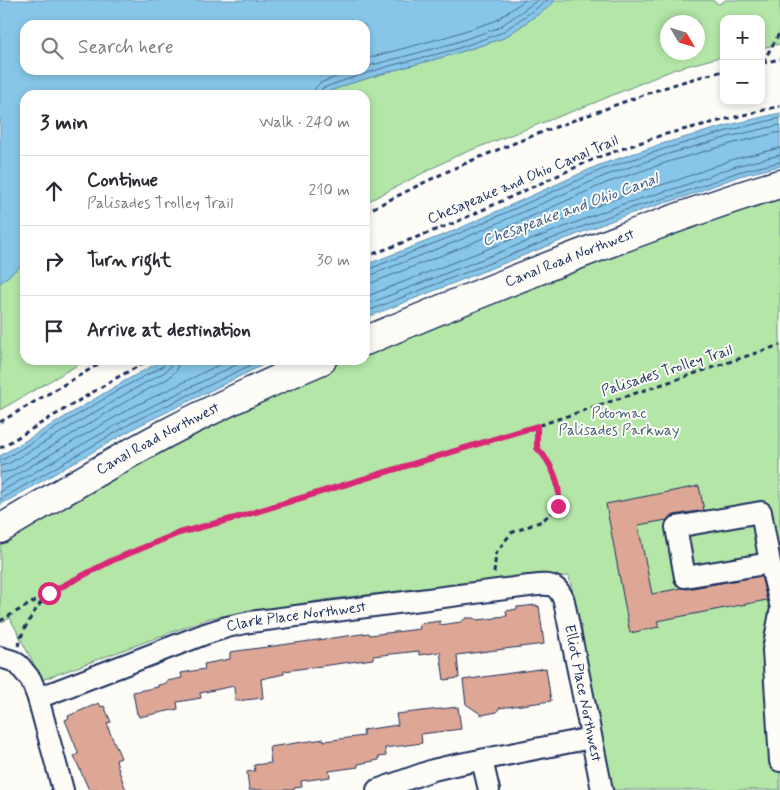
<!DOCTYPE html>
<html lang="en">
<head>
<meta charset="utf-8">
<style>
	:root { --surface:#fff; --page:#f7f7f7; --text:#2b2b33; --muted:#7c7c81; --line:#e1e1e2 }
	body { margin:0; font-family:Mynerve,sans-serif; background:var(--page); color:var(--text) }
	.controls { position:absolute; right:15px; top:15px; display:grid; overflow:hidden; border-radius:10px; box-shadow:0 2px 8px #0003 }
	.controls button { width:45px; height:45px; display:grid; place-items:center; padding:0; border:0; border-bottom:1px solid var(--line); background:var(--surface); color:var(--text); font:25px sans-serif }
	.compass { position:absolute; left:660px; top:15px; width:45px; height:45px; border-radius:50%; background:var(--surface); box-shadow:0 2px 8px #0003; rotate:128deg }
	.stop { position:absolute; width:15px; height:15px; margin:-11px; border:4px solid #db2777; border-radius:50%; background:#fff }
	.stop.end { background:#db2777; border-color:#fff; box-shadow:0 1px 5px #0008 }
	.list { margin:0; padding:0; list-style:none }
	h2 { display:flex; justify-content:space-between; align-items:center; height:65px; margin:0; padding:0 20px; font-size:21px }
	h2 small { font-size:16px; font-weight:400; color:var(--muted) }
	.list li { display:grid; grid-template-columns:32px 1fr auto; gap:15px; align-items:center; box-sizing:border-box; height:70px; padding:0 20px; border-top:1px solid var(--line) }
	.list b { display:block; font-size:19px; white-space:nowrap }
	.list p { margin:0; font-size:16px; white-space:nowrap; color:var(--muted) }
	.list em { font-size:16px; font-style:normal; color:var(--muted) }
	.icon { flex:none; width:28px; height:28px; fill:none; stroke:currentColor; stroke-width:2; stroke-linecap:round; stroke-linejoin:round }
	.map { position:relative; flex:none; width:780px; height:790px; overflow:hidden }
	.search { position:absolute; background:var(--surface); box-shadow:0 2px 8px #0003; left:20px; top:20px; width:350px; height:55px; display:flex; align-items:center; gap:12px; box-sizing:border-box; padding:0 18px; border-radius:15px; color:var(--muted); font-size:19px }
	.panel { position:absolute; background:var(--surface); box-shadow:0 2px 8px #0003; left:20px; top:90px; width:350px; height:275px; border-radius:15px }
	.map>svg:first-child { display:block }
	.green { fill:#b3e6a7; stroke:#678a82; fill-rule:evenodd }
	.water { fill:#87c6e8; stroke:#5c8ab1; fill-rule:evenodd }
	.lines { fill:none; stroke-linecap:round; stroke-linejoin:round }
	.shore { stroke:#466b95; stroke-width:1 }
	.building { fill:#dea795; stroke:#1b2f5e }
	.minor-casing { stroke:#1b2f5e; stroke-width:24 }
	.highway-casing { stroke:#1b2f5e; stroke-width:31 }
	.path { stroke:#1b2f5e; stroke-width:3; stroke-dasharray:5 4; stroke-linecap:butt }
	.minor { stroke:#fdfcf7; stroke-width:20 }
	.highway { stroke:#fdfcf7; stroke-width:28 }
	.route { stroke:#db2777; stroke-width:6 }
	.labels { text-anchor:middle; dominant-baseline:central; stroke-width:4; stroke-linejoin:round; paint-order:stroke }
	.street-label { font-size:15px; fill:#1b2f5e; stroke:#fdfcf7 }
	.park-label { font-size:15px; fill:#415d70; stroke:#fdfcf7 }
	.water-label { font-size:16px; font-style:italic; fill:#3b5c87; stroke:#fdfcf7 }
</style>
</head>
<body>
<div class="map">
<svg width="780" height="790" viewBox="0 0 780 790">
	<rect width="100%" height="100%" fill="#fdfcf7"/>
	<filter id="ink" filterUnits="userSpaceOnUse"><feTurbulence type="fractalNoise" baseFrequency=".02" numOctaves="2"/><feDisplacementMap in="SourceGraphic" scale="10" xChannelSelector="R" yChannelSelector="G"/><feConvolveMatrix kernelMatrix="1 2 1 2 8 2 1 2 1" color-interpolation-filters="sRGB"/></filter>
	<g filter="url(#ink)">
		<!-- green -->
		<g class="green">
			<path d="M556 0H712L718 4 723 2 725 0H780V44L761 48V19H724V56L675 69 594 103 456 156 365 203V95H319L349 84 395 70 454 54 504 38 547 8ZM668 22H698V52H668Z"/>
			<path d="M780 198V790H612L585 649 569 576 425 588 331 599 210 618 42 680 10 618 0 623V540L124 466 318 372 347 360H365V353L668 233Z"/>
			<path d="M25 262V360H86L0 410V283Z"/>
		</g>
		<!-- water -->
		<g class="water">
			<path d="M0 0H556L547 8 504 38 454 54 395 70 349 84 319 95H25V262L0 283ZM25 25H365V70H25Z"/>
			<path d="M780 113V166L739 176 684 197 626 215 365 318V265L456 230 599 165 665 143 729 125Z"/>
			<path d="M163 360H273L138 426 0 505V456L121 383Z"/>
		</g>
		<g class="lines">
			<!-- shore -->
			<g class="shore">
				<path d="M365 59 449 36 495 21 525 0"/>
				<path d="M365 67 451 44 498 28 538 0"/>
				<path d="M314 95 315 88 320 83 355 70"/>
				<path d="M320 95V91L323 88 348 79 393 65 453 50 501 33 548 0"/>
				<path d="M365 270 369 269 458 234 601 170 667 148 731 130 780 118"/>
				<path d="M365 276 371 275 460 240 604 176 668 154 732 136 780 125"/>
				<path d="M365 284 374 282 463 247 606 183 671 161 734 143 780 132"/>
				<path d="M365 297 620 197 678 180 734 159 780 148"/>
				<path d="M365 305 623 204 680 187 736 166 780 155"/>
				<path d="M365 312 625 210 682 193 738 172 780 162"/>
				<path d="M0 460 4 459 124 387 162 367 164 364 165 360"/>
				<path d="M0 466 8 464 127 393 165 372 170 367 171 360"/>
				<path d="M0 473 11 471 130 399 169 378 177 370 178 360"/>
				<path d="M0 484 129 409 229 360"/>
				<path d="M0 492 132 416 246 360"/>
				<path d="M0 500 135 421 261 360"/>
			</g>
		</g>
		<!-- building -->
		<g class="building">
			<path d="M699 486 704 510 674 515 667 520 638 525 652 594 681 588 687 589 761 576 767 600 657 621 659 627 630 633 606 504Z"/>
			<path d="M537 605V607L539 606 544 644 457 655 459 678 444 680 440 652 419 655V651L373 656V659L284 671V674L261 679 263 698 235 701 234 686 200 693 201 698 177 702 178 709 139 717 138 714H137L133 692 158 687V685L167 683V681L182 678 181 673 205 669 204 664 230 659V652L369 633 370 635 420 629 419 624 440 621V625L461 622 466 618H473L478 620 496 618V617L507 616 506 611 517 609V607Z"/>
			<path d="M546 668 551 701 499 708 497 712 482 715 466 704 463 680Z"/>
			<path d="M99 703 101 707 104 706 111 722 107 723 109 728H108L121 758 116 760 119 771 126 790H89L74 756 78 754V752L65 720 69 718 68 716Z"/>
			<path d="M458 707 461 729 421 734 422 743 385 748 386 756 378 757 379 760 358 764V767L329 771 330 777 301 781 302 787 294 788V790H249L247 772 255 771 254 765 271 763 269 747 324 739V741L364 736 363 730 398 725 396 714Z"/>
		</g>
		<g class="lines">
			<defs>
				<g id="minor">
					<path d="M770 563 685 577 676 527 761 512 770 563 780 604"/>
					<path d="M780 613 773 650 780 761"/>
					<path d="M0 657 13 661 19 665 31 680 38 698 63 790"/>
					<path id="s1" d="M38 698 205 634 227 627 250 622 529 586C546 584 557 581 564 601L602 790"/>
					<path d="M482 760 489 790"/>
					<path d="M377 790 433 770 450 766 591 738"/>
				</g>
				<g id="highway">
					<path id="s2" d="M365 341C450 305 535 271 622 238 674 219 726 199 780 184"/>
					<path id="s3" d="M0 529C54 497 107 465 163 435 214 408 268 383 322 360"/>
				</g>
			</defs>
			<!-- minor casing -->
			<use href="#minor" class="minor-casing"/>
			<!-- highway casing -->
			<use href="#highway" class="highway-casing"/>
			<!-- path -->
			<g class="path">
				<path d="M763 62 780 32"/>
				<path d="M762 63 780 59"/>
				<path d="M365 212C402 194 439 174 478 158 516 142 555 127 594 113 637 97 679 81 724 71"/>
				<path d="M365 257 454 223 596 158 662 135 780 106"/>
				<path d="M0 422 106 360"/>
				<path d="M0 448 118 377 150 360"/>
				<path d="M494 573 496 553 511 533 542 521 558 507 559 498 553 471 544 455 537 448V426"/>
				<path d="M0 621 49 593 113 560 179 533 239 517 537 426 780 345"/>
				<path d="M18 646C24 626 34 611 47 595"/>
			</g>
			<!-- minor -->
			<use href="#minor" class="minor"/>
			<!-- highway -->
			<use href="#highway" class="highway"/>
		</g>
	</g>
	<g class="lines" filter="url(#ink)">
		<!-- route -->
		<path class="route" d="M49 593 113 560 179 533 239 517 537 426V448C552 463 562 486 558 506"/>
	</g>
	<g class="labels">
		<!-- street labels -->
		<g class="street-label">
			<text transform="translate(523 180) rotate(-23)">Chesapeake and Ohio Canal Trail</text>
			<text stroke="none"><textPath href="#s2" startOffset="221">Canal Road Northwest</textPath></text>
			<text transform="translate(667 371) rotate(-18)">Palisades Trolley Trail</text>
			<text stroke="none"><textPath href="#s3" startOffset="182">Canal Road Northwest</textPath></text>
			<text stroke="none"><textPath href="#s1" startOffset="272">Clark Place Northwest</textPath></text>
			<text stroke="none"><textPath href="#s1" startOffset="644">Elliot Place Northwest</textPath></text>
		</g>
		<!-- park labels -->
		<g class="park-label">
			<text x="619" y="414">Potomac<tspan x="619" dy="17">Palisades Parkway</tspan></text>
		</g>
		<!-- water labels -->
		<g class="water-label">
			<text transform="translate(570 210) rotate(-20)">Chesapeake and Ohio Canal</text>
		</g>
	</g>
</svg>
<div class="controls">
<button>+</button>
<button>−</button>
</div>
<svg class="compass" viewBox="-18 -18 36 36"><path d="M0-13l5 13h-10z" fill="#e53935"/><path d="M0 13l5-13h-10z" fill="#7c7c81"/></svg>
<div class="stop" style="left:49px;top:593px"></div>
<div class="stop end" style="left:558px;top:506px"></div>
<div class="search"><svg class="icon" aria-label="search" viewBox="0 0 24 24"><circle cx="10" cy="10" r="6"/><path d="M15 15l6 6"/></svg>Search here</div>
<section class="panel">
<h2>3 min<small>Walk · 240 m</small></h2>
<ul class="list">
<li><svg class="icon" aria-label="ahead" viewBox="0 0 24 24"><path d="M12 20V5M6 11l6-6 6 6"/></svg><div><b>Continue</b><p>Palisades Trolley Trail</p></div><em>210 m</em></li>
<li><svg class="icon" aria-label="right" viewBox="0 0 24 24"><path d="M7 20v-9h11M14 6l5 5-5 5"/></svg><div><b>Turn right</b></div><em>30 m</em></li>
<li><svg class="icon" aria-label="arrive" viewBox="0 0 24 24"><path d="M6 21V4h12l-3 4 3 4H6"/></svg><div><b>Arrive at destination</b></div></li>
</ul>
</section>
</div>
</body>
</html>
